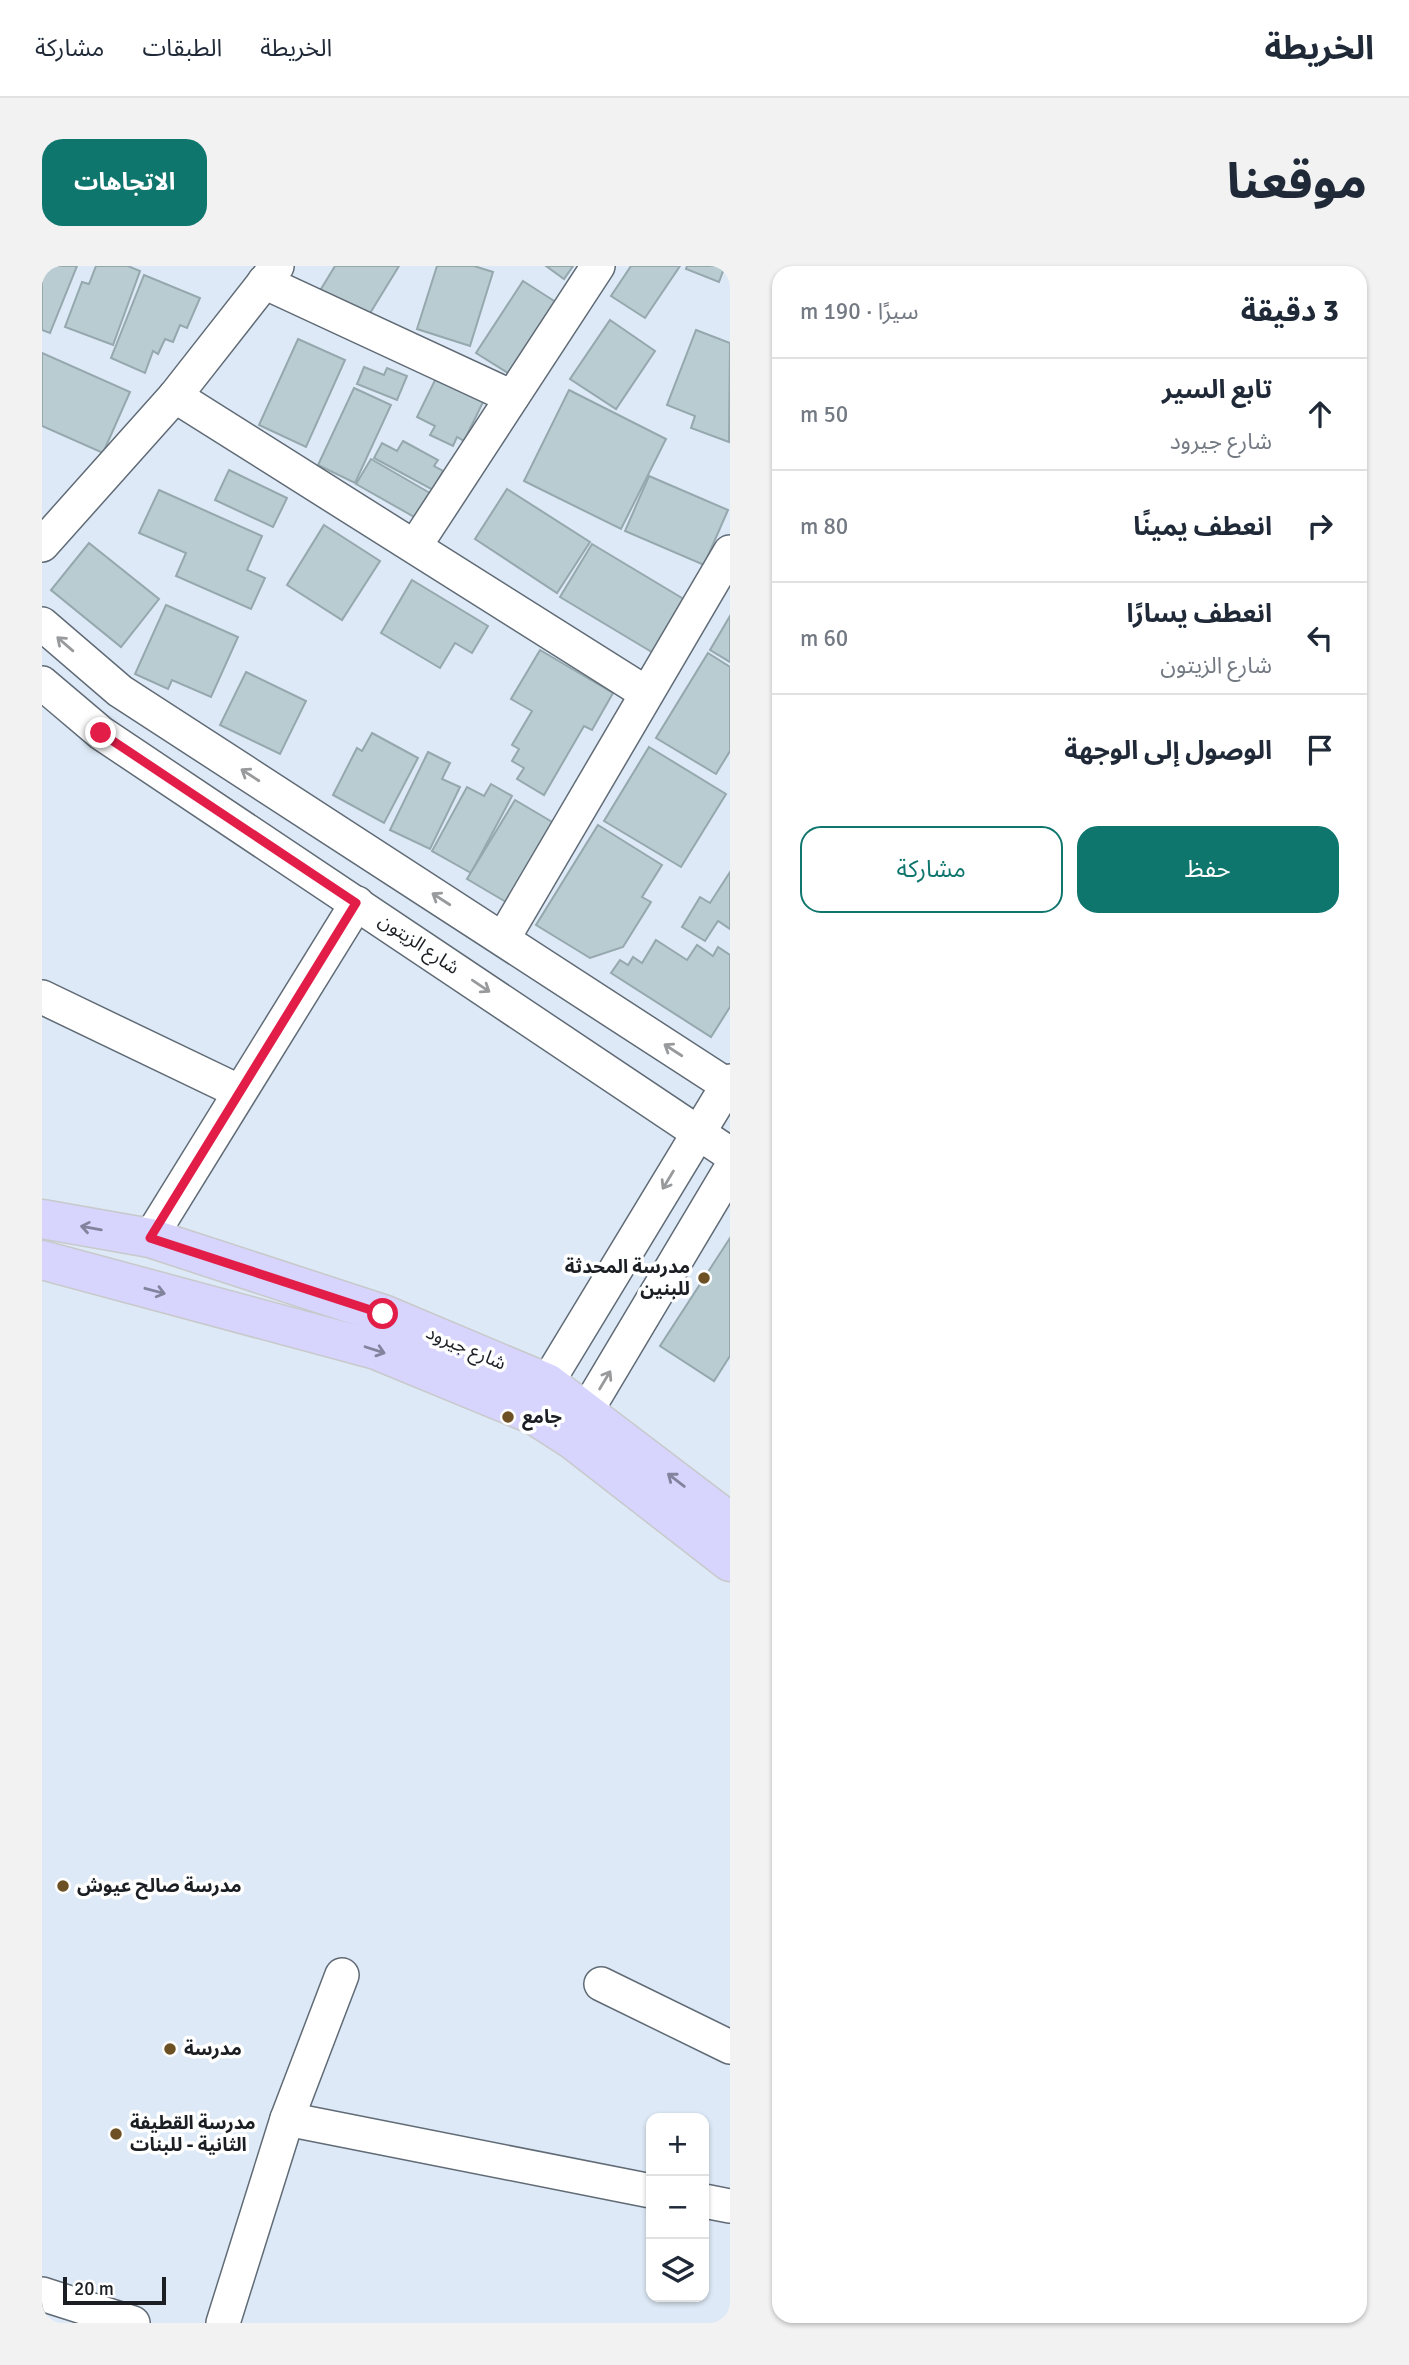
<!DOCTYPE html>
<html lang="ar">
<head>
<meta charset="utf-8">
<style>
	:root { --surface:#fff; --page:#f2f2f3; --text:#1f2937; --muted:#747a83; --line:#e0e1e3; --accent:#0f766e }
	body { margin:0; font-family:Signika,"Noto Sans Arabic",sans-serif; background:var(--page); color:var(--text); direction:rtl }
	.controls { position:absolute; right:21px; bottom:21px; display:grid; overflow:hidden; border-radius:14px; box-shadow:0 2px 5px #0004 }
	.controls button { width:63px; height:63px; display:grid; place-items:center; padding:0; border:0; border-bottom:2px solid var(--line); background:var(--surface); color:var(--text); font:35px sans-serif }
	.scale { position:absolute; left:21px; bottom:18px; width:103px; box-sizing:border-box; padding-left:7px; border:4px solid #1b1f24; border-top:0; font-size:19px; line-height:24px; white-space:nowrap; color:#1b1f24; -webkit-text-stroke:5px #fff; paint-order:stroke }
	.stop { position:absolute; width:21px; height:21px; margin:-16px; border:5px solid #e11d48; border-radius:50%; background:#fff }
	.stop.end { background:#e11d48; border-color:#fff; box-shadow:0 2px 7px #0008 }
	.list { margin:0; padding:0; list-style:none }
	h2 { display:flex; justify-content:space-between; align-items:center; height:91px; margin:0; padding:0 28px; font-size:30px }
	h2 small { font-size:23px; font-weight:400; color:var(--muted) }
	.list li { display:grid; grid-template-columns:46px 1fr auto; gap:21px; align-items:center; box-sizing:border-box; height:112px; padding:0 28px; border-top:2px solid var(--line) }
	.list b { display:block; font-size:26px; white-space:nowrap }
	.list p { margin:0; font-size:23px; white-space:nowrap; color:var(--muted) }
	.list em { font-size:23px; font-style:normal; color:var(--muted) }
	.actions { display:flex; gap:14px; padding:21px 28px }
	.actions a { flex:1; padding:16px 0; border:2px solid var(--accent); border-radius:21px; text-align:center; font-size:24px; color:var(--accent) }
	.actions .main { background:var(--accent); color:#fff }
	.icon { flex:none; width:38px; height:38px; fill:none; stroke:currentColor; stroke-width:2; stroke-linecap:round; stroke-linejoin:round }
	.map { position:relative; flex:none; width:688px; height:2057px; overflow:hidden; direction:ltr; border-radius:21px }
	header { display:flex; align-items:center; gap:42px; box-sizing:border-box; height:98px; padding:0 35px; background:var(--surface); border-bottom:2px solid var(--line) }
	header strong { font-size:33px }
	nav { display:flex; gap:38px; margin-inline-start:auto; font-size:24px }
	.intro { display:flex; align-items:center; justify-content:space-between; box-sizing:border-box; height:168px; padding:0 42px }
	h1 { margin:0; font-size:49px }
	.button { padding:18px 32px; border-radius:21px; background:var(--accent); color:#fff; font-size:24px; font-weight:700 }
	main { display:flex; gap:42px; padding:0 42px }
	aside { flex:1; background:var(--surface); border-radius:21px; box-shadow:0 2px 5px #0004 }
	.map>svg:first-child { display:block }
	.building { fill:#b9ccd1; stroke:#95a8ad; stroke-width:2 }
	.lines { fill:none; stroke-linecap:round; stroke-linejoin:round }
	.minor-casing { stroke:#606b76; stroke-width:36 }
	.major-casing { stroke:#c8c9ca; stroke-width:41 }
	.minor { stroke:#fff; stroke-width:33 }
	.major { stroke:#d7d5fe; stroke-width:38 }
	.oneway { stroke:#989a9c }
	.oneway2 { stroke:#82839c }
	.route { stroke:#e11d48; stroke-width:9 }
	.poi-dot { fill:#6d5124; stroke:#fff; stroke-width:2.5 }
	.labels { text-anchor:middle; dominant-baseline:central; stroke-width:7; stroke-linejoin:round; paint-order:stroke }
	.street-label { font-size:19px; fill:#1b1f24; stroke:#fff }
	.poi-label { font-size:19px; font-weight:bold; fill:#1b1f24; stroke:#fff; text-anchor:start }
</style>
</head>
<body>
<header>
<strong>الخريطة</strong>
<nav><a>الخريطة</a><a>الطبقات</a><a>مشاركة</a></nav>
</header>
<div class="intro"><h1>موقعنا</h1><a class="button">الاتجاهات</a></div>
<main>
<aside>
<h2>3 دقيقة<small>سيرًا · 190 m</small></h2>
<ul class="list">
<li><svg class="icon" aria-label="ahead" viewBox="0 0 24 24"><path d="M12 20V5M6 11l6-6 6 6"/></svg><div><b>تابع السير</b><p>شارع جيرود</p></div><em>50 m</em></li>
<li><svg class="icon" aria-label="right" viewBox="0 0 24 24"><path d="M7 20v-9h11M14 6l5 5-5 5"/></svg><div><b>انعطف يمينًا</b></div><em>80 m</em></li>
<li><svg class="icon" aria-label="left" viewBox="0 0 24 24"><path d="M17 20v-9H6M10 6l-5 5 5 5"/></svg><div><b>انعطف يسارًا</b><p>شارع الزيتون</p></div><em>60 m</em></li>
<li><svg class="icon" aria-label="arrive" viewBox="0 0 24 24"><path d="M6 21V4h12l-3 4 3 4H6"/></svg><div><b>الوصول إلى الوجهة</b></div></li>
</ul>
<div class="actions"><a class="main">حفظ</a><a>مشاركة</a></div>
</aside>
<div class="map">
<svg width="688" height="2057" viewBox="0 0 688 2057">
	<rect width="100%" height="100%" fill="#dde9f6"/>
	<!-- building -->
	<g class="building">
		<path d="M0 0H35L8 67 0 64Z"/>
		<path d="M54 0H86L98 5 71 79 23 61 40 16 47 18Z"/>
		<path d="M293 0H357L322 57 276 28Z"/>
		<path d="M395 0H432L451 6 428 80 375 63Z"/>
		<path d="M504 0H531L522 13Z"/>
		<path d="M589 0H638L603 52 569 30Z"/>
		<path d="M645 0H683L677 16 644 3Z"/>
		<path d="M102 9 158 32 145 62 138 59 131 76 123 73 116 88 111 85 103 107 69 92Z"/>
		<path d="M481 15 520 40 474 112 434 87Z"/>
		<path d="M568 54 613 85 574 143 528 113Z"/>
		<path d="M654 64 688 77 687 176 649 162 653 150 625 139Z"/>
		<path d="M256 73 303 94 264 181 217 159Z"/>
		<path d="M0 87 88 126 61 187 0 160Z"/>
		<path d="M322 101 342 109 345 102 365 110 355 134 315 118Z"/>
		<path d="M396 108 443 132 422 175 415 171 411 180 388 169 393 160 375 151Z"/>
		<path d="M312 122 349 139 313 217 276 199Z"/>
		<path d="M527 124 624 173 579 263 482 215Z"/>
		<path d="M361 175 396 194 392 200 401 205 391 224 332 192 340 177 355 185Z"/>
		<path d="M329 193 388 227 374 252 314 218Z"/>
		<path d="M187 204 245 232 231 261 173 234Z"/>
		<path d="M607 210 686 244 662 299 583 265Z"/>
		<path d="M465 223 548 276 515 327 433 273Z"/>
		<path d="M117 224 220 270 205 304 223 312 209 343 134 310 144 287 97 267Z"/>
		<path d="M282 259 338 295 300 354 245 319Z"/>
		<path d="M47 277 117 333 79 381 9 324Z"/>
		<path d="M550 278 645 335 613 388 518 331Z"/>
		<path d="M370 314 446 360 430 387 413 377 398 402 339 367Z"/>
		<path d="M124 339 196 371 169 431 130 414 126 423 93 408Z"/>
		<path d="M688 350V396L668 384Z"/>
		<path d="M498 384 571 427 550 464 542 460 502 529 475 513 482 502 470 495 477 483 470 479 490 445 469 433Z"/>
		<path d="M666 387 688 401V485L674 508 614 472Z"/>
		<path d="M204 406 264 435 238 488 178 459Z"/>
		<path d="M330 467 376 492 342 557 291 529 315 482 320 485Z"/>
		<path d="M607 481 684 528 639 601 562 555Z"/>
		<path d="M386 486 408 497 400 513 418 521 388 583 348 564Z"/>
		<path d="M449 518 470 530 429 607 390 585 425 521 442 530Z"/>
		<path d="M473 534 512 557 464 636 425 613Z"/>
		<path d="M556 559 620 599 600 631 609 636 581 681 548 692 494 659Z"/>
		<path d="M688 606V663L676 655 663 675 640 661 658 631 668 637Z"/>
		<path d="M614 674 645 694 655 679 671 690 676 681 688 689V741L669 771 569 707 578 694 586 699 591 691 600 697Z"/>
		<path d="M688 972V1090L672 1115 618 1080Z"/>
	</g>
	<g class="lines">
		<defs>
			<g id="minor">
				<path d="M222 16 470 131"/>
				<path d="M133 130 604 427"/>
				<path d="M0 279 133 130 235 0"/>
				<path d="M373 280 556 0"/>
				<path d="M0 358 78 425 688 821"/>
				<path d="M0 417 59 467 688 888"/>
				<path d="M461 673 688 286"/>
				<path d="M0 731 196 825"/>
				<path d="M108 972 315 637"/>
				<path d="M496 1141 505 1117 688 815"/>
				<path d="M533 1169 545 1144 688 904"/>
				<path d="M559 1718 688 1781"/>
				<path d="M245 1853 609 1925"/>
				<path d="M662 1935 688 1940"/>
				<path d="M0 2028 91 2057"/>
				<path d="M181 2057 245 1853 300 1709"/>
			</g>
			<g id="major">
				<path d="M0 953 108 972 341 1048 505 1117 688 1256"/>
				<path d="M0 994 334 1084 492 1149 531 1174 688 1296"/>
			</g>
		</defs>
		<!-- minor casing -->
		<use href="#minor" class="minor-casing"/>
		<!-- major casing -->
		<use href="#major" class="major-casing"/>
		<!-- minor -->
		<use href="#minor" class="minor"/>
		<!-- major -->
		<use href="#major" class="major"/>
	</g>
	<!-- one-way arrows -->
	<defs><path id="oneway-shaft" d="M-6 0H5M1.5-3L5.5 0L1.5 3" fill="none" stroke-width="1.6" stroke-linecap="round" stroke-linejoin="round" transform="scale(1.75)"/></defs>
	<g class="oneway">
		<use href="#oneway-shaft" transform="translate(23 378) rotate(-139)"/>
		<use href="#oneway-shaft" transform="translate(208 509) rotate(-147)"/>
		<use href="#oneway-shaft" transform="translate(399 633) rotate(-147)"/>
		<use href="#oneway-shaft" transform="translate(439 720) rotate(34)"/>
		<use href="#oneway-shaft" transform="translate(631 784) rotate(-147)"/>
		<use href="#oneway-shaft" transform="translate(626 914) rotate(121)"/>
		<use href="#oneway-shaft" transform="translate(563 1114) rotate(-59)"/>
	</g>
	<g class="oneway2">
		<use href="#oneway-shaft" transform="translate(49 962) rotate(-170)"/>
		<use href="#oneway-shaft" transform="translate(113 1025) rotate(15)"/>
		<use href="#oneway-shaft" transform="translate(333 1084) rotate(18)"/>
		<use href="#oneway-shaft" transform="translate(634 1214) rotate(-142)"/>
	</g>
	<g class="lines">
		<!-- route -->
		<path class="route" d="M59 467 314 637 108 972 341 1048"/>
	</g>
	<!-- markers -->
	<g class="poi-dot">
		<circle cx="662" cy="1012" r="7"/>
		<circle cx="466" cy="1151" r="7"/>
		<circle cx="21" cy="1620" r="7"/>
		<circle cx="128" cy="1783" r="7"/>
		<circle cx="74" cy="1868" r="7"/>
	</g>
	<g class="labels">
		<!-- street labels -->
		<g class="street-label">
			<text transform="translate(377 678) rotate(34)">شارع الزيتون</text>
			<text transform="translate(424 1082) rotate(23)">شارع جيرود</text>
		</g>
		<!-- poi labels -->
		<g class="poi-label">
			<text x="648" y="1001" text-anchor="end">مدرسة المحدثة<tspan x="648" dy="22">للبنين</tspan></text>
			<text x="480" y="1151">جامع</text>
			<text x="35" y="1620">مدرسة صالح عيوش</text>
			<text x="142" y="1783">مدرسة</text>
			<text x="88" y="1857">مدرسة القطيفة<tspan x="88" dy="22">الثانية - للبنات</tspan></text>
		</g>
	</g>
</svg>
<div class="controls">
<button>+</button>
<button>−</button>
<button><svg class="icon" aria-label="layers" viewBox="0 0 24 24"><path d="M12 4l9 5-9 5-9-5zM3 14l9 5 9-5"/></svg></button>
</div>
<div class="scale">20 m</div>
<div class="stop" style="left:341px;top:1048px"></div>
<div class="stop end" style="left:59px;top:467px"></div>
</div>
</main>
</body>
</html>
